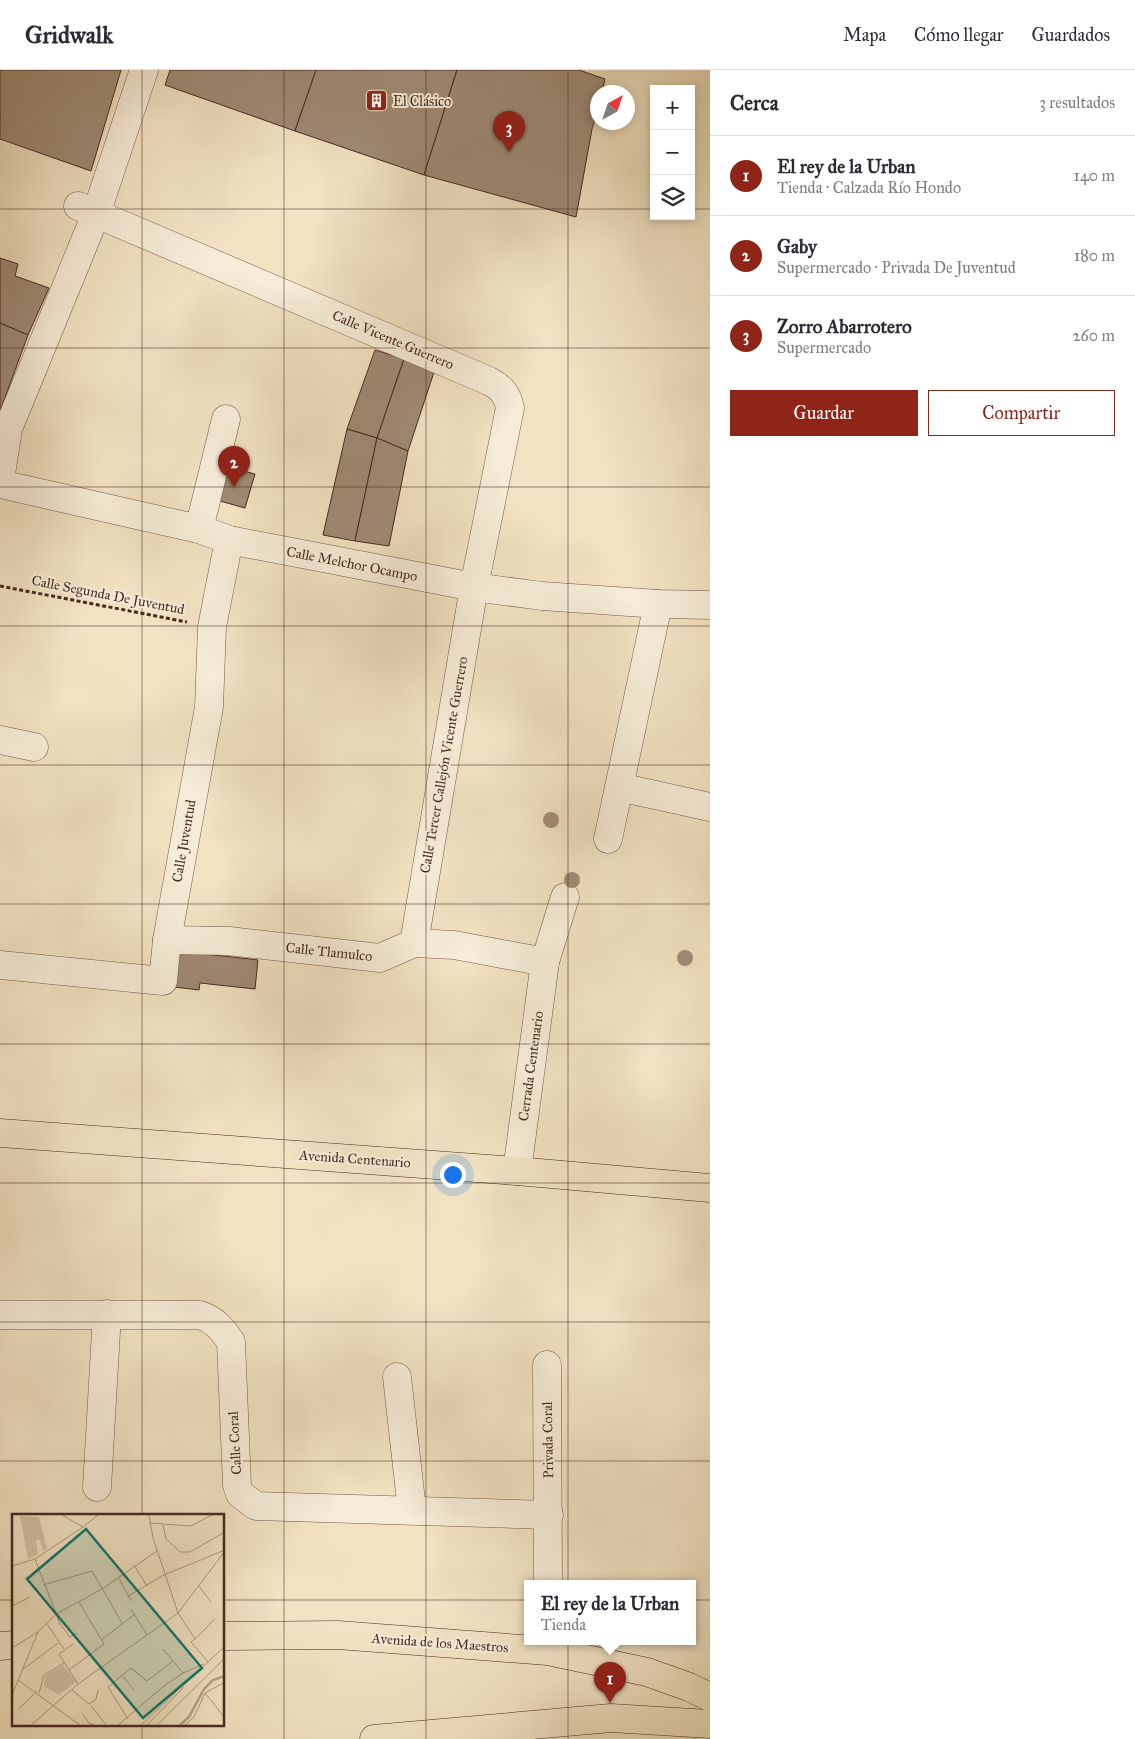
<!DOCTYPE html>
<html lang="es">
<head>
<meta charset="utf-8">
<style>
	:root { --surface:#fff; --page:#f2f2f3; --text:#2b2b33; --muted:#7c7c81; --line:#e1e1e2; --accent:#8f2418 }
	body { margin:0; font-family:"IM FELL Great Primer",serif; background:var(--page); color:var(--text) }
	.controls { position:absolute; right:15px; top:15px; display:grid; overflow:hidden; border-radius:0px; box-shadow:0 2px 8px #0003 }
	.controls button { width:45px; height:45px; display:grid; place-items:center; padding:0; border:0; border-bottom:1px solid var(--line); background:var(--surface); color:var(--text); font:25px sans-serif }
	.compass { position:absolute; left:590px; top:15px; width:45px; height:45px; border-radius:50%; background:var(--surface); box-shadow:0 2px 8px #0003; rotate:40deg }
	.you { position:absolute; left:452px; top:1104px; width:18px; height:18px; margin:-12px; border:4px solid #fff; border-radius:50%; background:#1a73e8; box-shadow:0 0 0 8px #1a73e833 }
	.badge { display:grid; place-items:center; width:32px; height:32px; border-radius:50%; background:var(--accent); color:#fff; font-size:16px; font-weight:700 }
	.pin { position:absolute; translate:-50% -41px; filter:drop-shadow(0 1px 2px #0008) }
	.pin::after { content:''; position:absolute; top:26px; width:18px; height:15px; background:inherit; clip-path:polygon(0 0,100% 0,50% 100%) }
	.popup { position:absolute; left:524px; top:1510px; width:172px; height:65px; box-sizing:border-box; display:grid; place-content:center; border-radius:0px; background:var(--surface); filter:drop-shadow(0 1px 4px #0005); font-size:16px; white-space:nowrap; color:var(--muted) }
	.popup b { font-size:19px; color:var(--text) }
	.popup::after { content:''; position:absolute; left:50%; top:100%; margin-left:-10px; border:10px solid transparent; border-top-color:var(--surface) }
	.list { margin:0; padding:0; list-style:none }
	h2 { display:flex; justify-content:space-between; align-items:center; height:65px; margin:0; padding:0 20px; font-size:21px }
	h2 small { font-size:16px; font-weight:400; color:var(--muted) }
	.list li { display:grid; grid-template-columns:32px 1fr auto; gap:15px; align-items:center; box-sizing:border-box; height:80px; padding:0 20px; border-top:1px solid var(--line) }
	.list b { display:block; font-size:19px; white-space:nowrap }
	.list p { margin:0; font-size:16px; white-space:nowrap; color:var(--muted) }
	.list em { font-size:16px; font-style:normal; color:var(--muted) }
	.actions { display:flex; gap:10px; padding:15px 20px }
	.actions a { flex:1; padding:11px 0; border:1px solid var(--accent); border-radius:0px; text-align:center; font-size:18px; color:var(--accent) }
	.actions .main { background:var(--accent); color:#fff }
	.icon { flex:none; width:28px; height:28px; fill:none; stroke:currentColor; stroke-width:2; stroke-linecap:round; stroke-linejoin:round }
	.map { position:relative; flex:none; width:710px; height:1669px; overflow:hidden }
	header { display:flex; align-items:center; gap:30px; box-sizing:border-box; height:70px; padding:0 25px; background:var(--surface); border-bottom:1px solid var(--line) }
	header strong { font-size:24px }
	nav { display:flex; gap:28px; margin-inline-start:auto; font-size:18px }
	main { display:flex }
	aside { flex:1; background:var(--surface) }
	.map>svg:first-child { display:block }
	.building { fill:#9f8a74; stroke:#472a20 }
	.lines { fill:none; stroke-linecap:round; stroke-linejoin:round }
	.minor-casing { stroke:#725848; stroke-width:29 }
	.major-casing { stroke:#472a20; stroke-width:29 }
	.path { stroke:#472a20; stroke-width:3; stroke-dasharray:4 2.5; stroke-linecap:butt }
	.minor { stroke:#f6ecd7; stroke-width:28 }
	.major { stroke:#f1e2c2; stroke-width:28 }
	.tree { fill:#a38e78 }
	.grid { fill:none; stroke:#472a20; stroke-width:1; stroke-opacity:0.55 }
	.labels { text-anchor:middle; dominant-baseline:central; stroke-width:4; stroke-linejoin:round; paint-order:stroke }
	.poi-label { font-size:14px; fill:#472a20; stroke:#f6ecd7; text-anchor:start }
	.street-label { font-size:14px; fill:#472a20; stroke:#f6ecd7 }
	.inset-river { fill:none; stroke:#b7a38b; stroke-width:2.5 }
	.inset-road { fill:none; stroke:#ad9881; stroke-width:1 }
	.view { fill:#0f766e; fill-opacity:0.15; stroke:#0f766e; stroke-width:2.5 }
	.inset-edge { fill:none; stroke:#472a20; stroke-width:2.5 }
</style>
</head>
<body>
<header>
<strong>Gridwalk</strong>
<nav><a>Mapa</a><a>Cómo llegar</a><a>Guardados</a></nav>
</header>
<main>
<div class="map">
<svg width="710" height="1669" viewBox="0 0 710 1669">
	<rect width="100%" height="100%" fill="#f1e2c2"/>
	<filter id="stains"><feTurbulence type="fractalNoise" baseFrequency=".004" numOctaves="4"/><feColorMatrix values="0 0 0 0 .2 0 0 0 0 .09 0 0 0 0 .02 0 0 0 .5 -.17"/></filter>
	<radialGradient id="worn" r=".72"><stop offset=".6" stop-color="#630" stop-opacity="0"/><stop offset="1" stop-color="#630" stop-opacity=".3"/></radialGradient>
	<!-- building -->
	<g class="building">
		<path d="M0 0H121L91 101 0 69Z"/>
		<path d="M170 0H316L295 61 165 15Z"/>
		<path d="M316 0H457L424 105 295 61Z"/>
		<path d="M457 0H579L605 9 602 22H598V39L592 59 576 147 424 105Z"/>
		<path d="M0 188 18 194 15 206 49 218 28 265 0 253Z"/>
		<path d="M0 253 28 265 0 341Z"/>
		<path d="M375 280 404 289 377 368 347 359Z"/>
		<path d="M404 289 435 299 408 381 377 368Z"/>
		<path d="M347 359 377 368 355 471 323 465Z"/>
		<path d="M377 368 408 381 389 476 355 471Z"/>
		<path d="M222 395 255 404 245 438 213 429Z"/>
		<path d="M178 881 258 890 255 919 200 913 199 920 174 917Z"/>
	</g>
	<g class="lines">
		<defs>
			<g id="minor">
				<path d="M78 136 489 311C502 318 507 324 510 338L474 517 414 873"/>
				<path d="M0 410 8 359 96 144 144 0"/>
				<path d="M0 414 199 459 229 470 474 517 542 526 658 534 710 535"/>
				<path d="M199 459 226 349"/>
				<path d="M0 670 34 677"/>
				<path d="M619 717 710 737"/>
				<path d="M608 769 658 534"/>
				<path d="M167 870 229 871 380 888 414 873 454 875 545 892"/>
				<path d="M0 895 163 911 167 870 209 637 212 557 229 470"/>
				<path d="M517 1101 545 892 565 827"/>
				<path d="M0 1245H200C215 1250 222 1259 231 1272L237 1415 240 1424 256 1436 549 1445"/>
				<path d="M547 1295 548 1514"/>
				<path d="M397 1307 412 1440"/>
				<path d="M97 1417 107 1244"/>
			</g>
			<g id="major">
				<path d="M0 1063 517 1101 710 1118"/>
				<path d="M224 1566 338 1565 548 1581 647 1602 689 1617 710 1627"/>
				<path d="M0 1576 14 1575"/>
				<path d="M374 1669 611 1648 710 1654"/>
			</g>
		</defs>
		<!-- minor casing -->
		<use href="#minor" class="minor-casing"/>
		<!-- major casing -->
		<use href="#major" class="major-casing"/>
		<!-- path -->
		<path class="path" d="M0 516 187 552"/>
		<!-- minor -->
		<use href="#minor" class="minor"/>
		<!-- major -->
		<use href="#major" class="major"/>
	</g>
	<!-- trees -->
	<g class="tree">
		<circle cx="551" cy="750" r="8"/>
		<circle cx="572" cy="810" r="8"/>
		<circle cx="685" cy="888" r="8"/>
	</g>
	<!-- grid -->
	<path class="grid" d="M142 0V1445M284 0V1669M426 0V1669M568 0V1669M0 139H654M691 139H710M0 278H710M0 417H710M0 556H710M0 695H710M0 834H710M0 974H710M0 1113H710M0 1252H710M0 1391H710M0 1530H14M224 1530H710M142 1655V1669"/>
	<!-- icons -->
	<defs>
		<symbol id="building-square" viewBox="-11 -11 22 22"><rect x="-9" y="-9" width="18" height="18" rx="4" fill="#8f2418" stroke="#f6ecd7"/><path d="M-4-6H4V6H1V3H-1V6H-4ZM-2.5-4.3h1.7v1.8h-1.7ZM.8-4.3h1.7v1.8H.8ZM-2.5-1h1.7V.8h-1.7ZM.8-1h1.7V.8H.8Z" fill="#fff"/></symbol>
	</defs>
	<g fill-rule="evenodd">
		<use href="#building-square" x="364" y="18" width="25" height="25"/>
	</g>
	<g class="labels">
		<!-- poi labels -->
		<g class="poi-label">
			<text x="393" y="31">El Clásico</text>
		</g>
		<!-- street labels -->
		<g class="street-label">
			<text transform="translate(393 270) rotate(23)">Calle Vicente Guerrero</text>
			<text transform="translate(352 494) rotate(11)">Calle Melchor Ocampo</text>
			<text transform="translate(108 525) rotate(11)">Calle Segunda De Juventud</text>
			<text transform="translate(444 695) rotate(-80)">Calle Tercer Callejón Vicente Guerrero</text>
			<text transform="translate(184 771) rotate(-80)">Calle Juventud</text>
			<text transform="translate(329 882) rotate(6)">Calle Tlamulco</text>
			<text transform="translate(531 996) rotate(-82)">Cerrada Centenario</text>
			<text transform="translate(355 1089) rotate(4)">Avenida Centenario</text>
			<text transform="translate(548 1370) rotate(-91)">Privada Coral</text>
			<text transform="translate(235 1373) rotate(-93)">Calle Coral</text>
			<text transform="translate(440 1573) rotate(4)">Avenida de los Maestros</text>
		</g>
	</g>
	<!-- overview -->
	<g transform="translate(12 1444)">
		<rect width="212" height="212" fill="#f1e2c2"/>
		<path d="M8 2 27 3 35 35 31 37 28 26 24 27 26 40 16 45ZM51 151 64 168 47 181 32 172 33 162Z" fill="#d4c3a6"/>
		<path class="inset-river" d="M167 212 177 203 192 175 201 166 213 162"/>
		<path class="inset-road" d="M50 1 71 13 86 1M137 1 141 24 166 99 183 125 179 128 196 148M137 9 179 12 200 1M151 11 154 25 168 38H178L213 18M23 45 48 110 58 123 65 119M122 51 135 72M0 52 23 45 71 13M107 64 119 87M31 71 80 57 110 109M186 71 199 88M116 82 152 61 213 36M0 92 18 83M119 95 135 121M35 110 52 135M183 125 203 105M89 126 122 101M61 130 47 140 66 170M0 134 26 118 44 100 90 75 145 37M151 135 171 159M10 156 46 129M57 156 92 130 67 88M110 161 122 176M6 166 69 212M60 176 77 190 84 185 86 176M27 179 32 161 52 149M193 179 213 204M0 181 26 118M79 192 95 212M7 195 25 177M70 199 77 209 85 212M116 205 96 173 119 154 135 167 161 147M18 212 66 170 166 99 213 37M105 212 152 172 171 159 192 150M128 212 213 132M134 212 172 173M144 212 213 144M172 212 182 203 193 179 213 168"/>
		<path class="view" d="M74 15 190 154 131 204 15 65Z"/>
		<rect width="212" height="212" class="inset-edge"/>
	</g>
	<rect width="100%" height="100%" filter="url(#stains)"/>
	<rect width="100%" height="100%" fill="url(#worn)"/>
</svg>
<div class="controls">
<button>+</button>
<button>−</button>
<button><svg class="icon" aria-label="layers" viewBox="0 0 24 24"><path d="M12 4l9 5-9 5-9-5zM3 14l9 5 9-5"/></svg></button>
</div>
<svg class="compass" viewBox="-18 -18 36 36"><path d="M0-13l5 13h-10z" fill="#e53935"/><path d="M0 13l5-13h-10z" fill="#7c7c81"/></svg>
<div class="you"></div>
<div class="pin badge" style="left:610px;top:1633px">1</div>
<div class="popup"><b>El rey de la Urban</b>Tienda</div>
<div class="pin badge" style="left:234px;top:417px">2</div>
<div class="pin badge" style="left:509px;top:82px">3</div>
</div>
<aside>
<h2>Cerca<small>3 resultados</small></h2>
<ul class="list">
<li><span class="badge">1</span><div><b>El rey de la Urban</b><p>Tienda · Calzada Río Hondo</p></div><em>140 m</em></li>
<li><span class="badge">2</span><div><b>Gaby</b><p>Supermercado · Privada De Juventud</p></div><em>180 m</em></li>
<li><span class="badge">3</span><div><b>Zorro Abarrotero</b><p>Supermercado</p></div><em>260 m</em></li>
</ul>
<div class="actions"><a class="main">Guardar</a><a>Compartir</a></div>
</aside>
</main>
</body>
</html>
